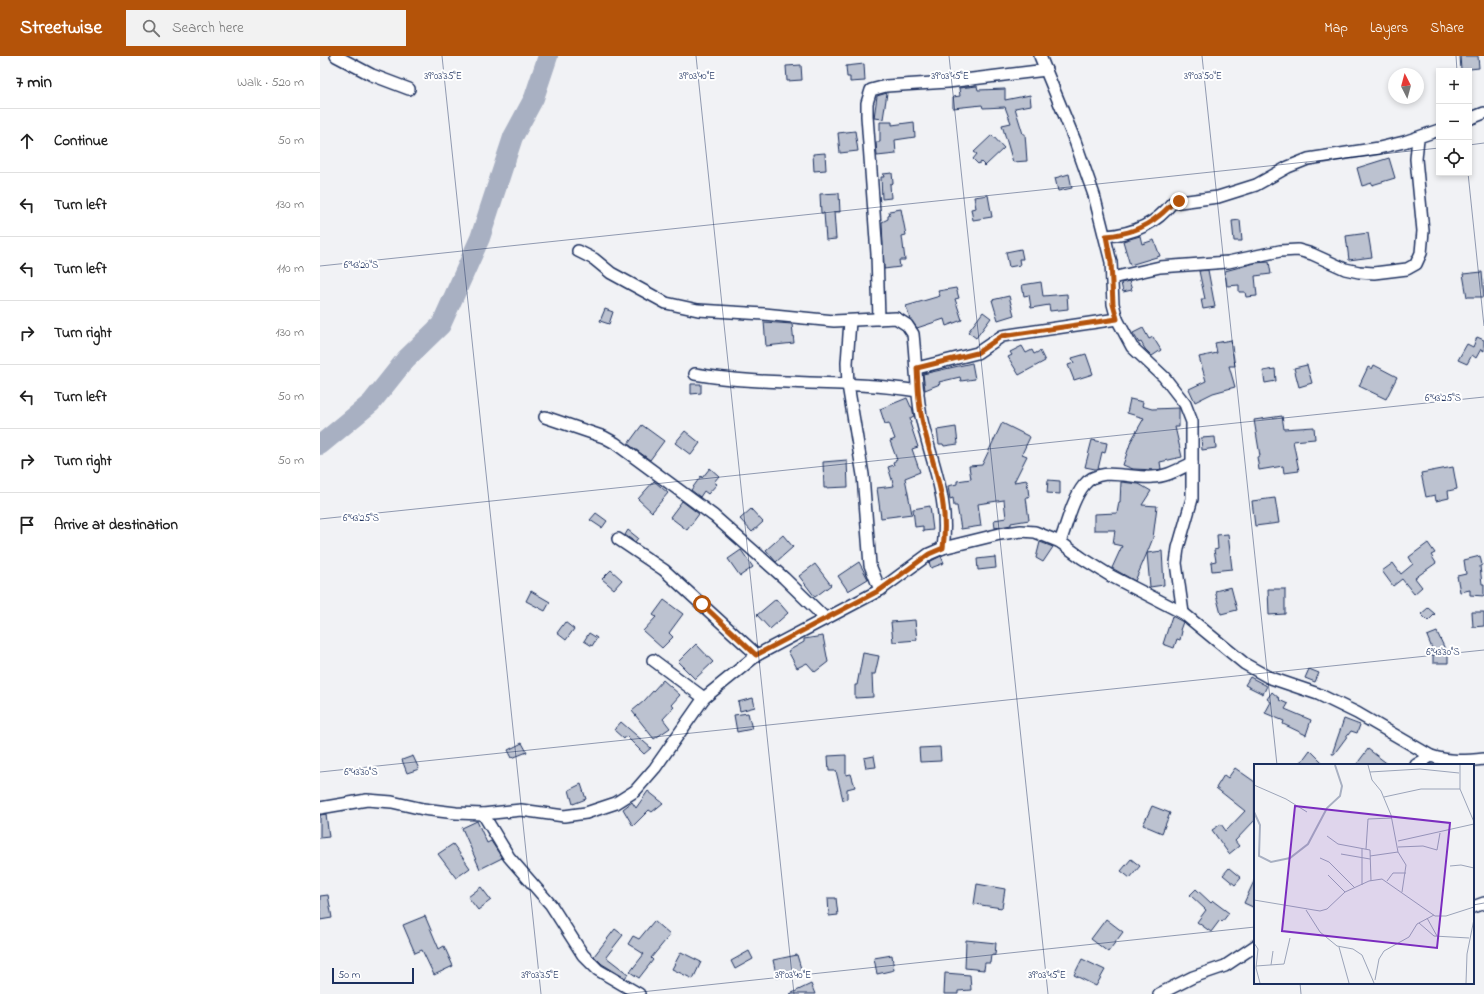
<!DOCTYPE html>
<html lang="en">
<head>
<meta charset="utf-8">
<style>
	:root { --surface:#fff; --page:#f2f2f2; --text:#222; --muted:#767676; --line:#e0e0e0; --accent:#b45309 }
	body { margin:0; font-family:"Indie Flower",sans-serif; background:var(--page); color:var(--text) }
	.controls { position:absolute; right:12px; top:12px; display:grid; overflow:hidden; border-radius:0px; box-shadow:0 2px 6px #0003 }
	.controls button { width:36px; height:36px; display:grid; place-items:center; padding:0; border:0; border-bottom:1px solid var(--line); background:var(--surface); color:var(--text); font:20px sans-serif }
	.compass { position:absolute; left:1068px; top:12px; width:36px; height:36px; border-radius:50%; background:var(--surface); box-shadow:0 2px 6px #0003; rotate:354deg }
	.scale { position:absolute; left:12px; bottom:10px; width:82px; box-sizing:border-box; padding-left:4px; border:2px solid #1b2f5e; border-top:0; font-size:11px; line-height:14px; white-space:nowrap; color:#1b2f5e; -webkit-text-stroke:3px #fff; paint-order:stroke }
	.stop { position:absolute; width:12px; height:12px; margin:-9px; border:3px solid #b45309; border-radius:50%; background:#fff }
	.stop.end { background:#b45309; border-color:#fff; box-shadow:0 1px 4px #0008 }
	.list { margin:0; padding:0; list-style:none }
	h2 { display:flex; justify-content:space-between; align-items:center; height:52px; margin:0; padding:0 16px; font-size:17px }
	h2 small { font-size:13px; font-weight:400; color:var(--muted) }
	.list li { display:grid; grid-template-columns:26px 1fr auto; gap:12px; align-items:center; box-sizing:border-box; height:64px; padding:0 16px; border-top:1px solid var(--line) }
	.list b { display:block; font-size:15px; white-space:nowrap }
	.list em { font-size:13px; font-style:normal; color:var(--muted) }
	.icon { flex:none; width:22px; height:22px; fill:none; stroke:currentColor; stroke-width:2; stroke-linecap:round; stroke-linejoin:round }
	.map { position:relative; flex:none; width:1164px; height:938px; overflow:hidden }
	header { display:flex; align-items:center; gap:24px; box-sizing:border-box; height:56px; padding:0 20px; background:var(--accent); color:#fff }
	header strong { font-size:19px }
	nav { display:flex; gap:22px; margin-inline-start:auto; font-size:14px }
	.search { width:280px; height:36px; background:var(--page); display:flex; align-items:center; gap:10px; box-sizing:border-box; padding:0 14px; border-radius:0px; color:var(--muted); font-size:15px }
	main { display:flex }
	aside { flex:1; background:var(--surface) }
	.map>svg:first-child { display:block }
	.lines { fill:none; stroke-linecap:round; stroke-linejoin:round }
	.river { stroke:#a8b0c2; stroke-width:20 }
	.building { fill:#bcc2d0; stroke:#1b2f5e }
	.street-casing { stroke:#1b2f5e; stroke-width:14 }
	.street { stroke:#fff; stroke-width:11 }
	.route { stroke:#b45309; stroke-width:5 }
	.ticks { fill:none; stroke:#1b2f5e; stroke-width:1; stroke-opacity:0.45 }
	.inset-river { fill:none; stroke:#a8b0c2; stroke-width:2 }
	.inset-road { fill:none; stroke:#9ba4b9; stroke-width:1 }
	.view { fill:#7b2cbf; fill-opacity:0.15; stroke:#7b2cbf; stroke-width:2 }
	.inset-edge { fill:none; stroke:#1b2f5e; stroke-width:2 }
	.ticks-label { font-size:10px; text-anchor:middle; fill:#1b2f5e; stroke:#fff; stroke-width:4; stroke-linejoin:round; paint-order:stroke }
</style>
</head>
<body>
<header>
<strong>Streetwise</strong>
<div class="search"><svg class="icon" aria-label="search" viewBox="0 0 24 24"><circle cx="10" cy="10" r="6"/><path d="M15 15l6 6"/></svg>Search here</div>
<nav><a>Map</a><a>Layers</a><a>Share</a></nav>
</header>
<main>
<aside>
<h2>7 min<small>Walk · 520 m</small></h2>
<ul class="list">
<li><svg class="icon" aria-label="ahead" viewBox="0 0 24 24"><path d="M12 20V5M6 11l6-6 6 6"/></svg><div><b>Continue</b></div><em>50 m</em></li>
<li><svg class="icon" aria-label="left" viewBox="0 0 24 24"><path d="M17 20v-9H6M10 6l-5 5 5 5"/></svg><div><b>Turn left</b></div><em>130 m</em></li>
<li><svg class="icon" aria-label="left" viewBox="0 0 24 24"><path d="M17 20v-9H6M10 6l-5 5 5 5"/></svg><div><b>Turn left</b></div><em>110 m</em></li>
<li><svg class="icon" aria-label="right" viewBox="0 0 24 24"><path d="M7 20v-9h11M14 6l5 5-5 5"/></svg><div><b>Turn right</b></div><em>130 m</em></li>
<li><svg class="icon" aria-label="left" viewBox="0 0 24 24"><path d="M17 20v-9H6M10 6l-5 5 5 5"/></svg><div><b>Turn left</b></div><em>50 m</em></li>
<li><svg class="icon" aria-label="right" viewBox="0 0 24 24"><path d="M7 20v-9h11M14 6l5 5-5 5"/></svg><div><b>Turn right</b></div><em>50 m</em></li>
<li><svg class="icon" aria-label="arrive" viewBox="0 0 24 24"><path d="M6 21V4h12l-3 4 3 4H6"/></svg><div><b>Arrive at destination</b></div></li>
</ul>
</aside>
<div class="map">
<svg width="1164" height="938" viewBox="0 0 1164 938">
	<rect width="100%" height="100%" fill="#f1f2f5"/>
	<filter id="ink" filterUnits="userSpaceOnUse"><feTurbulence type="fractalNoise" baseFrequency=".025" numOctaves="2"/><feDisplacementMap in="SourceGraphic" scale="8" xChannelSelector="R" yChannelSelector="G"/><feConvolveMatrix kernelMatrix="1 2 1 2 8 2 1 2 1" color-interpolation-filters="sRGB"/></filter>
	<g filter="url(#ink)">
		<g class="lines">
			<!-- river -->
			<path class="river" d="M0 389 51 347 86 303 121 269 160 182 193 81 214 42 228 0"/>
		</g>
		<!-- building -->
		<g class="building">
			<path d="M1140 0H1158L1159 12 1141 14Z"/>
			<path d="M544 8 545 25 530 26V21H527L526 10Z"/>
			<path d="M481 9 482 24 467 25 466 10Z"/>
			<path d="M657 30 658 34 685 33V44L710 39 711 49 695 52 703 78H705L707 105 693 106 682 69 691 67 685 51 663 52 662 49 633 52V41L640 40 639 32Z"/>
			<path d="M567 37 563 63 554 62 557 40Z"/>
			<path d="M560 66H572V69L594 66 595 81 575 84 576 98 557 100 556 86H560Z"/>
			<path d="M535 75 538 95 520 97 518 77Z"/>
			<path d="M672 79 684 92 665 110 661 106 658 108 653 103 657 98 654 96Z"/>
			<path d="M505 97 506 114 494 115 493 98Z"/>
			<path d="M1069 102 1075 122 1052 129V127L1042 130 1037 112Z"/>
			<path d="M572 117 573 127 570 128 571 142 562 143 561 121H564L563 118Z"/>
			<path d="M749 118 752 132 738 135 735 122Z"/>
			<path d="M519 137 520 156H514L516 183 506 184 504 157H501L500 138Z"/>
			<path d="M668 139 672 161 653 164 651 153 656 152 654 141Z"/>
			<path d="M581 153 586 179 582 180 585 204H579L580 211 564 213 562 166 568 163V160L570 159 569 155Z"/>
			<path d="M920 164 922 185H914L912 165Z"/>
			<path d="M1048 177 1052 201 1029 204 1026 180Z"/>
			<path d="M820 180 822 188 834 184 840 200 810 209 803 185Z"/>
			<path d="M701 193 703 203H699L700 209 689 211 686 196Z"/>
			<path d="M949 206 951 218 935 220 937 240 926 241 925 236H919V229L907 230 905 215 935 207Z"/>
			<path d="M888 214 895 251 883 253 881 243H885L879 215Z"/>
			<path d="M1162 216 1164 241H1147L1143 218Z"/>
			<path d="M809 225 812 234 803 236 801 227Z"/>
			<path d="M721 226 723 240 747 238 748 253 730 255 729 249 711 252 709 239 704 240 702 229Z"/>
			<path d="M636 232 639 242 635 243 642 264 626 270 624 263 597 272 590 263 586 250 620 240 618 235Z"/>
			<path d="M689 240 694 259 678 264 672 244Z"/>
			<path d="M285 253 293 256 289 268 280 265Z"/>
			<path d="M663 256 671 262 656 282 648 276Z"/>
			<path d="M444 266 472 268 474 287 446 290Z"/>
			<path d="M823 272 829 283 833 281 841 294 832 300 825 293 821 286 819 287 813 277Z"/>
			<path d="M1157 281 1164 284V295L1161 293 1156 302 1152 299 1147 308 1138 304 1147 288 1153 291Z"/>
			<path d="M911 284 915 310H909L915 331 893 337 875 346 869 333 886 325 879 301 897 297 895 287Z"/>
			<path d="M702 290 706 297 712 294 714 298 720 295 725 305 699 319 688 301 692 299 690 296Z"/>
			<path d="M766 298 773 318 754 324 748 309 754 307 752 302Z"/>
			<path d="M652 307 655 323 641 325 640 321 619 326 620 328 605 334 603 318Z"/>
			<path d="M987 309 992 327 979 331 974 312Z"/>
			<path d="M1054 309 1077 321 1066 343 1039 330 1048 311 1052 313Z"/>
			<path d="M955 313 956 325 945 327 943 315Z"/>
			<path d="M371 328H381V337L371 338Z"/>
			<path d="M587 342 591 351H592L594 360 590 362 591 367H590L598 391 592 393 600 416 585 422 592 458 561 462 557 432 574 430 568 411 574 409 573 406 577 404 570 385 575 383 569 367 565 368 560 353Z"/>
			<path d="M810 343 823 346 822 350 832 353 859 352V371H855L862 401 840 406 841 413 837 414 813 413 803 409 811 385 824 362 807 357Z"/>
			<path d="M962 360 964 373 994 371 995 383 973 385 979 415 964 417 963 410 939 414 937 401 940 400 934 364Z"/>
			<path d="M682 367 710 381 702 398 707 400 694 426 707 424 709 441H706L709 464 691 467V469L675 472 674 464 686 462 684 444 658 448 661 470 641 473 637 450H634L633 442 630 443 628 430 637 428V425L651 423 649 410 662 409Z"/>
			<path d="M322 369 344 385 330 404 308 388Z"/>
			<path d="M636 371 638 388 624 390 623 388H619L617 374Z"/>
			<path d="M365 375 380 387 371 399 355 387Z"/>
			<path d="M895 381 896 392 882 394 881 382Z"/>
			<path d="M772 384 787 387 785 397 782 396 778 413H775L765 411Z"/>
			<path d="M527 404 528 431 504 432 503 406Z"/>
			<path d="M1133 411 1137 433 1128 435 1129 442 1116 445 1115 439 1106 441 1101 417Z"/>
			<path d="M390 412 399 420 394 426 397 428 388 438 384 435 380 441 371 434 381 420 382 422Z"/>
			<path d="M728 424 740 425V438L727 437Z"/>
			<path d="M334 425 348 437 332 456 318 443Z"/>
			<path d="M801 426 819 428 831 435 822 449 837 450 833 482 827 497 842 495 844 529 830 531 827 497 815 525 792 512 802 490 793 488 795 474H774V458L797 457 799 446H800Z"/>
			<path d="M955 442 959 467 935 470 932 445Z"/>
			<path d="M362 445 379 458 367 474 350 461Z"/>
			<path d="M610 450 613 474 603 475V470L595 471 593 453Z"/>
			<path d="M431 453 443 466 432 476 420 463Z"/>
			<path d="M276 457 287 465 282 472 270 464Z"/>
			<path d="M308 474 318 482 315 486 305 479Z"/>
			<path d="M908 478 912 513 892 515 891 506 896 505 894 494 898 493 897 479Z"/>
			<path d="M463 479 473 491 456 506 446 494Z"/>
			<path d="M720 486 733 491 723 506 716 502Z"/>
			<path d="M1108 487 1115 497 1111 499 1116 507 1095 522 1102 531 1094 538 1082 523 1073 530 1062 515 1073 507 1081 518 1093 508 1089 501Z"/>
			<path d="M421 494 433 511 420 520 408 503Z"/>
			<path d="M621 500 624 507 611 512 609 506Z"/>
			<path d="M1160 500 1162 509 1160 510 1162 528H1164V540L1150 539V534L1140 536 1137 520 1146 518 1144 504Z"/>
			<path d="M675 501 676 512 658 514 657 503Z"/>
			<path d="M539 506 548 523 528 535 518 520Z"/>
			<path d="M495 508 511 529 495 541 479 520Z"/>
			<path d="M291 514 302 524 294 533 282 523Z"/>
			<path d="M911 531 917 554 901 558 895 535Z"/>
			<path d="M948 533H965V558L949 559Z"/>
			<path d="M211 535 230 546 225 555 206 545Z"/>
			<path d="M456 543 468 557 450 573 437 559Z"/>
			<path d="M344 544 363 558 349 577 353 581 342 592 323 575 336 561 333 559Z"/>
			<path d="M1108 552 1115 558 1108 565 1101 558Z"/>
			<path d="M1152 556H1164V570L1153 571Z"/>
			<path d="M852 560 863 566 860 574 862 575 860 584 857 583 854 592 843 588Z"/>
			<path d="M595 564 597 584 573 586 571 566Z"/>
			<path d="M245 566 254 573 246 584 237 577Z"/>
			<path d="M1117 576 1125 593 1128 594V607H1113V595L1107 580Z"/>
			<path d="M269 577 277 582 272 590 264 585Z"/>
			<path d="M503 580 508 606 495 616 487 607 477 612 468 595 484 586V583Z"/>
			<path d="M376 588 393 606 375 623 358 606Z"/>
			<path d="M543 597 559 600 555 618H552L553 641 535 642V629H537Z"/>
			<path d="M989 613 999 617 995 626 985 622Z"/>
			<path d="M930 621 947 630 943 638 925 629Z"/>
			<path d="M343 624 360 639 351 649 354 651 343 663 350 672 334 683 312 655 324 645Z"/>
			<path d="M952 636 960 643 959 644 968 648 965 653 991 664 986 679 963 668 964 665 945 657 951 646 947 643Z"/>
			<path d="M433 642 435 651 420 655 418 646Z"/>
			<path d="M428 657 432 673 417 676 414 659Z"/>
			<path d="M1024 663 1040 669 1037 677 1031 675 1014 698H1012Z"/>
			<path d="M301 666 331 692 324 698 306 680 304 683 294 674Z"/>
			<path d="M202 687 207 696 192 702 188 694Z"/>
			<path d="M620 691 621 705 600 706 599 692Z"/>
			<path d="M1048 693 1069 709H1036Z"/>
			<path d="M990 694 1005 709H979Z"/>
			<path d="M526 699V719L531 718 535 731 527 733V743L523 744 516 715H509L508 700Z"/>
			<path d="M93 700 99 713 87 717 82 704Z"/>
			<path d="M554 700 556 711 546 712 544 702Z"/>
			<path d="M915 712 935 726V764L915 785 919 790 909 798 892 774 901 768 906 775 925 755 896 732 904 719 908 722Z"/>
			<path d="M261 728 266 743 253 748 249 734Z"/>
			<path d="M328 735 343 747 332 756 329 754 313 770 303 753 312 746 316 752Z"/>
			<path d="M832 750 850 757 842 777 823 769Z"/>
			<path d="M6 758 9 781 0 782V759Z"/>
			<path d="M157 765 167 787 171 785 182 802 160 813 142 772Z"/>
			<path d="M133 788 150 812 136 822 118 798Z"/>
			<path d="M811 803 820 810 810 822 801 815Z"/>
			<path d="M909 812 921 822 915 829 903 819Z"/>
			<path d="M935 823V852L924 847Z"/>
			<path d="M657 828 685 833 682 852 654 848Z"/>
			<path d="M161 831 171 844 158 854 148 841Z"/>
			<path d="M876 833 891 847 893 845 909 857 902 866 900 864 891 876 877 866 886 854 870 839Z"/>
			<path d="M8 839 12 862 0 864V840Z"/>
			<path d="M508 842H516L518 859 509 860Z"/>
			<path d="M105 860 119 893 124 890 133 910 114 919 102 894 95 897 83 869Z"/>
			<path d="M786 863 803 876 788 896 771 883Z"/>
			<path d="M334 865 350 879 331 902 333 904 319 922 310 916 324 898 308 888 313 880 319 883Z"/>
			<path d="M295 873 303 879 286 901 308 918 305 922 282 908 274 900Z"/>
			<path d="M646 884 676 887 675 899H671L670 907H665L664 914 645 912Z"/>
			<path d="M429 895 433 903 415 913 411 905Z"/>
			<path d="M361 896 381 906 373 923 352 913Z"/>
			<path d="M477 899 482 916 457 922 453 904Z"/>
			<path d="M572 899 574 914 557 918 554 902Z"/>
			<path d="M762 903 785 914 776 930 754 919Z"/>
			<path d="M625 917 650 919 651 934 638 935V938H624Z"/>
			<path d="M491 928 495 938H470Z"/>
		</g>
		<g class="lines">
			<defs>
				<g id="street">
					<path d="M16 0 52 19 89 33"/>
					<path d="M720 0 755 85 774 139 791 206 793 248 797 263 812 291 844 321 865 348 872 366V443L858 492 856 507 863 557"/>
					<path d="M1149 63 1164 57"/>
					<path d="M786 180C812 178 836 168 852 147L898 141 936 129 968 111 988 103 1059 92 1084 86 1119 74"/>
					<path d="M258 195 274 203 291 217 346 247 378 254 444 258 514 265 576 262 587 269 593 278C596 305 596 334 601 360 611 407 630 442 623 492"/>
					<path d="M792 222 840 211 908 206 960 195 978 194 992 198 1025 213 1039 216 1054 217 1087 213 1096 208 1101 197 1103 175 1096 103 1098 82"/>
					<path d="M559 263 557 198 547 60V47L551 34 566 30 628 26 726 14"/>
					<path d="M530 265 527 307 528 329 543 419 550 509 560 534"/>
					<path d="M597 312 657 297 682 280 797 263"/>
					<path d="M375 318C449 331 525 323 598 335"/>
					<path d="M225 361 284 381 295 387 394 460 464 522 505 562"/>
					<path d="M298 483 344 514 437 599"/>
					<path d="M740 486C747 468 752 444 764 429 780 409 811 423 832 421 847 421 859 413 872 407"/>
					<path d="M333 604 384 642"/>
					<path d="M1096 709 1111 700"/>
					<path d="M0 752 47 744 72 746 103 753 136 757 163 758 201 754 244 760 266 757 296 747 315 735 335 712 384 642 437 599 560 534 609 498 623 492 680 478 701 475 715 476 740 486 762 502 791 520 863 557 925 608 948 621 998 638 1037 657 1111 700C1129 706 1145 705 1164 703"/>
					<path d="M163 758 189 801 231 849 263 899 278 914 319 938"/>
					<path d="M1153 851 1164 847"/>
					<path d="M839 938 873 921 905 910 935 890"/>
				</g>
			</defs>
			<!-- street casing -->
			<use href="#street" class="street-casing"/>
			<!-- street -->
			<use href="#street" class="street"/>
		</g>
	</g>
	<g class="lines" filter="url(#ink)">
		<!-- route -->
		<path class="route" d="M382 548 436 599 560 534 609 498 623 492C630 440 610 407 601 358 598 343 598 328 597 312L657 297 682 280 797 263 793 248 791 206 786 180C807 178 823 173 840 159 847 154 851 146 859 145"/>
	</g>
	<!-- ticks -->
	<path class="ticks" d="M122 0 221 938M376 0 474 938M629 0 728 938M882 0 957 709M1136 0 1137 15M1149 89 1164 87M1148 117 1164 270M0 210 1119 92M0 463 1164 341M0 716 1164 594M1153 849 1164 847M980 927 981 938M302 938 935 871"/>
	<!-- overview -->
	<g transform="translate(934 708)">
		<rect width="220" height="220" fill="#f1f2f5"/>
		<path class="inset-river" d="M0 48 6 61 5 92 17 98 36 94 54 80 73 44 86 32 88 22 81 1"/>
		<path class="inset-road" d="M114 1 118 16 127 27 137 51 144 88 152 101 148 128M206 1V25L220 58M116 8 166 5 205 9M0 21 32 35 53 48M130 33 167 25H206M73 72 84 80 116 86 117 117M144 77 220 60M144 83 169 82 183 86 186 69M108 85V121M112 85 114 55 138 54M87 90 116 95M116 92 144 88M66 94 75 98 101 124M196 102 207 101 220 104M74 111 91 128M133 117 139 109H152M0 136 66 147 73 145 91 128 115 117 128 115 181 152H192L220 143M52 146 66 168 83 182 99 185 108 191 120 219M173 154 183 172M165 159 180 172 215 174M0 179 4 185 2 204 6 219M85 183 95 219M17 201 19 187M2 202 30 200 36 174M121 216 125 195 130 187 155 173 163 160 180 151M212 219 213 190 220 155"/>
		<path class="view" d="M41 42 196 59 183 184 28 167Z"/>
		<rect width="220" height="220" class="inset-edge"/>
	</g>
	<g class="ticks-label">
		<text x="123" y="23">39°03'35"E</text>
		<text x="377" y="23">39°03'40"E</text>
		<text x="630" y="23">39°03'45"E</text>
		<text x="883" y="23">39°03'50"E</text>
		<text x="41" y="212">6°43'20"S</text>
		<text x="1123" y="345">6°43'25"S</text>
		<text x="41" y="465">6°43'25"S</text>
		<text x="1123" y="599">6°43'30"S</text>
		<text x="41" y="719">6°43'30"S</text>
		<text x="220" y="922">39°03'35"E</text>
		<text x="473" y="922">39°03'40"E</text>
		<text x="727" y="922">39°03'45"E</text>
	</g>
</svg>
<div class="controls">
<button>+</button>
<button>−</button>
<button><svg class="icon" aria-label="locate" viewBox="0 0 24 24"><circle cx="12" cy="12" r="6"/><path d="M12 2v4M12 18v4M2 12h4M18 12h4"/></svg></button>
</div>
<svg class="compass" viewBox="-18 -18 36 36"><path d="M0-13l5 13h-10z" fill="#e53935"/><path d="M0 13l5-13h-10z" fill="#767676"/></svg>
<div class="scale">50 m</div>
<div class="stop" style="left:382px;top:548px"></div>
<div class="stop end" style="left:859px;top:145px"></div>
</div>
</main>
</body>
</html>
